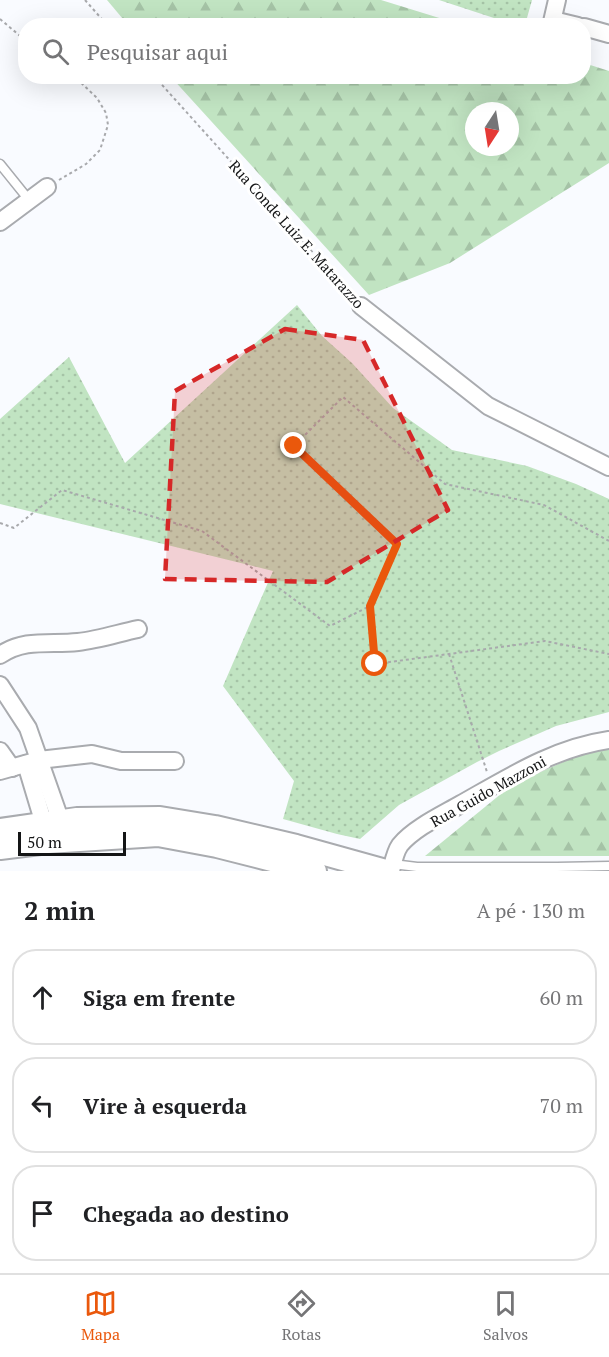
<!DOCTYPE html>
<html lang="pt">
<head>
<meta charset="utf-8">
<style>
	:root { --surface:#fff; --page:#f2f2f2; --text:#202124; --muted:#757577; --line:#e0e0e0; --accent:#ea580c }
	body { margin:0; font-family:"PT Serif",serif; background:var(--page); color:var(--text) }
	.compass { position:absolute; left:465px; top:102px; width:54px; height:54px; border-radius:50%; background:var(--surface); box-shadow:0 6px 24px #0002; rotate:192deg }
	.scale { position:absolute; left:18px; bottom:15px; width:108px; box-sizing:border-box; padding-left:6px; border:3px solid #141516; border-top:0; font-size:16px; line-height:21px; white-space:nowrap; color:#141516; -webkit-text-stroke:4px #fff; paint-order:stroke }
	.stop { position:absolute; width:18px; height:18px; margin:-14px; border:4px solid #ea580c; border-radius:50%; background:#fff }
	.stop.end { background:#ea580c; border-color:#fff; box-shadow:0 2px 6px #0008 }
	.list { margin:0; padding:0; list-style:none }
	h2 { display:flex; justify-content:space-between; align-items:center; height:78px; margin:0; padding:0 24px; font-size:26px }
	h2 small { font-size:20px; font-weight:400; color:var(--muted) }
	.list li { display:grid; grid-template-columns:39px 1fr auto; gap:18px; align-items:center; box-sizing:border-box; height:96px; margin:0 12px 12px; padding:0 12px; border:2px solid var(--line); border-radius:24px }
	.list b { display:block; font-size:22px; white-space:nowrap }
	.list em { font-size:20px; font-style:normal; color:var(--muted) }
	.icon { flex:none; width:33px; height:33px; fill:none; stroke:currentColor; stroke-width:2; stroke-linecap:round; stroke-linejoin:round }
	.map { position:relative; flex:none; width:609px; height:871px; overflow:hidden }
	.search { position:absolute; background:var(--surface); box-shadow:0 6px 24px #0002; left:18px; right:18px; top:18px; height:66px; display:flex; align-items:center; gap:15px; box-sizing:border-box; padding:0 21px; border-radius:24px; color:var(--muted); font-size:22px }
	.sheet { height:402px; background:var(--surface) }
	nav { display:flex; justify-content:space-around; align-items:center; box-sizing:border-box; height:84px; border-top:2px solid var(--line); background:var(--surface); font-size:16px; color:var(--muted) }
	nav a { display:grid; justify-items:center; gap:3px }
	nav .on { color:var(--accent) }
	.map>svg:first-child { display:block }
	.forest { fill:url(#forest-firs); fill-rule:evenodd }
	.park { fill:url(#park-dots) }
	.lines { fill:none; stroke-linecap:round; stroke-linejoin:round }
	.lane-casing { stroke:#a9abaf; stroke-width:11 }
	.street-casing { stroke:#a9abaf; stroke-width:20 }
	.secondary-casing { stroke:#a9abaf; stroke-width:26 }
	.path { stroke:#a8a9ac; stroke-width:2; stroke-dasharray:3 3; stroke-linecap:butt }
	.lane { stroke:#fff; stroke-width:8 }
	.street { stroke:#fff; stroke-width:16 }
	.secondary { stroke:#fff; stroke-width:22 }
	.route { stroke:#ea580c; stroke-width:8 }
	.marked { fill:#d62828; fill-opacity:0.2; stroke:#d62828; stroke-width:4.5; stroke-dasharray:12 8; stroke-linejoin:round }
	.labels { text-anchor:middle; dominant-baseline:central; stroke-width:6; stroke-linejoin:round; paint-order:stroke }
	.street-label { font-size:15px; fill:#141516; stroke:#fff }
</style>
</head>
<body>
<div class="map">
<svg width="609" height="871" viewBox="0 0 609 871">
	<defs>
		<pattern id="forest-firs" width="22" height="20" patternUnits="userSpaceOnUse" patternTransform="scale(1.5)"><rect width="22" height="20" fill="#c1e4c2"/><path d="M5 1l3.5 6h-7zM16 11l3.5 6h-7z" fill="#a5c3a6"/></pattern>
		<pattern id="park-dots" width="8" height="8" patternUnits="userSpaceOnUse" patternTransform="scale(1.5)"><rect width="8" height="8" fill="#c1e4c2"/><path d="M2 2h.1M6 6h.1" fill="none" stroke="#a5c3a6" stroke-width="1.8" stroke-linecap="round"/></pattern>
	</defs>
	<rect width="100%" height="100%" fill="#f9fbff"/>
	<!-- forest -->
	<g class="forest">
		<path d="M107 0H381L462 25H128Z"/>
		<path d="M584 63 609 71V163L450 263 369 295 171 77 584 76ZM474 111H510V147H474Z"/>
		<path d="M609 749V856H425L513 784 586 752Z"/>
	</g>
	<!-- park -->
	<g class="park">
		<path d="M439 0H532L525 25 518 26Z"/>
		<path d="M297 305 322 336 352 363 393 408 452 450 527 466 576 484 609 499V712L556 726 499 751 477 762 399 805 360 839 337 834 283 819 294 781 223 686 273 571 0 504V419L69 357 125 463Z"/>
	</g>
	<g class="lines">
		<defs>
			<g id="lane">
				<path d="M0 164 29 200"/>
				<path d="M393 864 417 867H557L609 866"/>
			</g>
			<g id="street">
				<path d="M553 20 578 26"/>
				<path d="M551 26 557 0"/>
				<path d="M584 27 609 34"/>
				<path d="M0 222 47 187"/>
				<path d="M361 306 488 406 609 467"/>
				<path d="M0 655C26 638 50 645 78 642 98 640 119 633 138 629"/>
				<path d="M0 685 28 728 61 822"/>
				<path d="M0 751 12 768"/>
				<path d="M26 764 44 824"/>
				<path d="M0 771 39 760 92 754 121 761H175"/>
				<path d="M391 871C393 863 395 852 400 845 414 828 442 815 461 804 509 777 554 748 609 740"/>
			</g>
			<g id="secondary">
				<path d="M0 830 77 819 160 818 215 827 296 846 386 871"/>
				<path d="M0 848 48 842 158 835 217 846 315 871"/>
			</g>
		</defs>
		<!-- lane casing -->
		<use href="#lane" class="lane-casing"/>
		<!-- street casing -->
		<use href="#street" class="street-casing"/>
		<!-- secondary casing -->
		<use href="#secondary" class="secondary-casing"/>
		<!-- path -->
		<g class="path">
			<path d="M85 0 108 26"/>
			<path d="M0 19 26 41"/>
			<path d="M154 76 351 295"/>
			<path d="M59 180 86 164 100 150 108 125 106 113 97 98 74 76"/>
			<path d="M0 523 14 528 62 490 202 531 330 626 370 606"/>
			<path d="M609 541 544 505 445 484 343 397 294 446 397 544 370 606 375 664 545 641 609 654"/>
			<path d="M449 654 487 772"/>
		</g>
		<!-- lane -->
		<use href="#lane" class="lane"/>
		<!-- street -->
		<use href="#street" class="street"/>
		<!-- secondary -->
		<use href="#secondary" class="secondary"/>
	</g>
	<g class="lines">
		<!-- route -->
		<path class="route" d="M294 446 397 544 370 606 375 664"/>
	</g>
	<!-- marked area -->
	<path class="marked" d="M285 329 363 340 448 510 327 582 165 579 175 391Z"/>
	<g class="labels">
		<!-- street labels -->
		<g class="street-label">
			<text transform="translate(297 234) rotate(48)">Rua Conde Luiz E. Matarazzo</text>
			<text transform="translate(488 791) rotate(-29)">Rua Guido Mazzoni</text>
		</g>
	</g>
</svg>
<svg class="compass" viewBox="-18 -18 36 36"><path d="M0-13l5 13h-10z" fill="#e53935"/><path d="M0 13l5-13h-10z" fill="#757577"/></svg>
<div class="scale">50 m</div>
<div class="stop" style="left:375px;top:664px"></div>
<div class="stop end" style="left:294px;top:446px"></div>
<div class="search"><svg class="icon" aria-label="search" viewBox="0 0 24 24"><circle cx="10" cy="10" r="6"/><path d="M15 15l6 6"/></svg>Pesquisar aqui</div>
</div>
<section class="sheet">
<h2>2 min<small>A pé · 130 m</small></h2>
<ul class="list">
<li><svg class="icon" aria-label="ahead" viewBox="0 0 24 24"><path d="M12 20V5M6 11l6-6 6 6"/></svg><div><b>Siga em frente</b></div><em>60 m</em></li>
<li><svg class="icon" aria-label="left" viewBox="0 0 24 24"><path d="M17 20v-9H6M10 6l-5 5 5 5"/></svg><div><b>Vire à esquerda</b></div><em>70 m</em></li>
<li><svg class="icon" aria-label="arrive" viewBox="0 0 24 24"><path d="M6 21V4h12l-3 4 3 4H6"/></svg><div><b>Chegada ao destino</b></div></li>
</ul>
</section>
<nav>
<a class="on"><svg class="icon" aria-label="map" viewBox="0 0 24 24"><path d="M3 6l6-2 6 2 6-2v14l-6 2-6-2-6 2zM9 4v14M15 6v14"/></svg>Mapa</a>
<a><svg class="icon" aria-label="directions" viewBox="0 0 24 24"><path d="M12 3l9 9-9 9-9-9zM9 14v-3h6M13 9l2 2-2 2"/></svg>Rotas</a>
<a><svg class="icon" aria-label="saved" viewBox="0 0 24 24"><path d="M7 4h10v16l-5-4-5 4z"/></svg>Salvos</a>
</nav>
</body>
</html>
